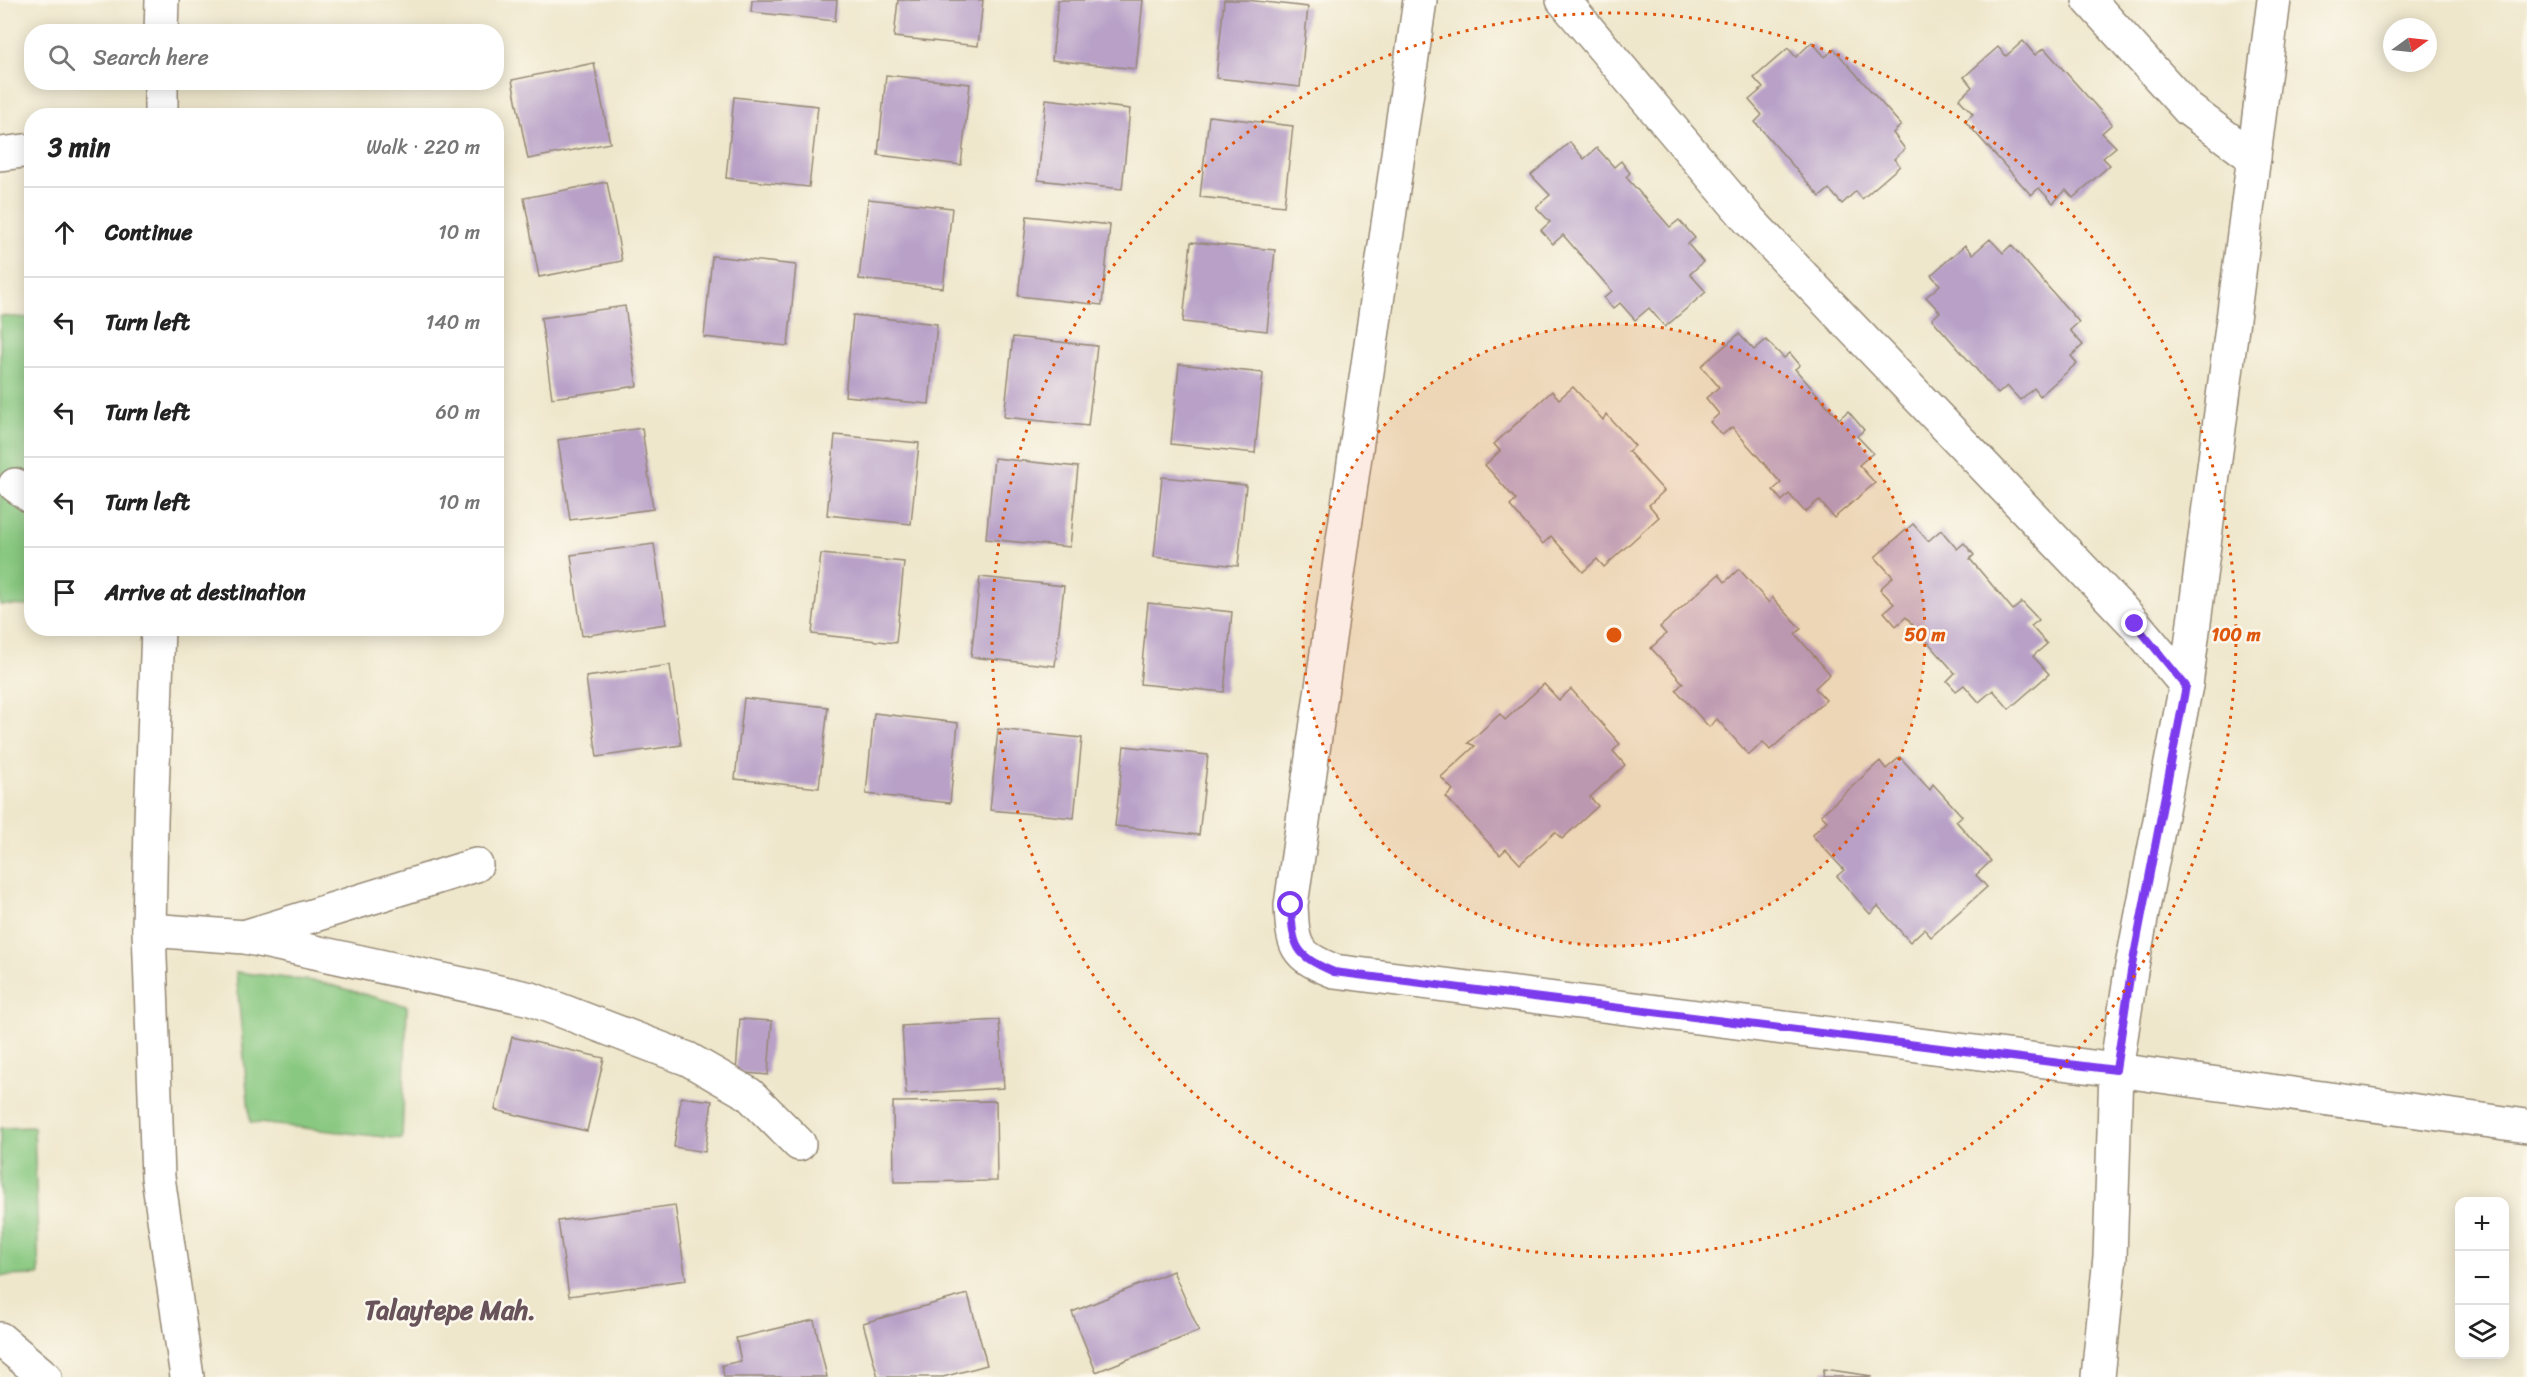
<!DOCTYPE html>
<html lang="en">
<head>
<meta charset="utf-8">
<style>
	:root { --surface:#fff; --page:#f2f2f2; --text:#222; --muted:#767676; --line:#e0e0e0 }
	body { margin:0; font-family:Sriracha,sans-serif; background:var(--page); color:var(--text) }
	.controls { position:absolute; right:18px; bottom:18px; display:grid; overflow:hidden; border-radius:12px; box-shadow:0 3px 15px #0003 }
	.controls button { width:54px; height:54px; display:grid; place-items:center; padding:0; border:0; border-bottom:2px solid var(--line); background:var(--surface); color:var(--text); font:30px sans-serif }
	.compass { position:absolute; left:2383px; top:18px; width:54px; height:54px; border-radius:50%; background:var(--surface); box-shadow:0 3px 15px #0003; rotate:75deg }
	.stop { position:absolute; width:18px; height:18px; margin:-14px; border:4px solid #7c3aed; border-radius:50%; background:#fff }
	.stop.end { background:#7c3aed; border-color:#fff; box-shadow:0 2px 6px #0008 }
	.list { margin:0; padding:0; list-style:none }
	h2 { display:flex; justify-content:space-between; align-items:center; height:78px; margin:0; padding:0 24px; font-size:26px }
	h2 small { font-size:20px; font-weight:400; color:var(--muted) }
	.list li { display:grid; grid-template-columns:39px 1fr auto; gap:18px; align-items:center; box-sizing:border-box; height:90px; padding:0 24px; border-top:2px solid var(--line) }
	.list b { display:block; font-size:22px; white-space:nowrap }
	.list em { font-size:20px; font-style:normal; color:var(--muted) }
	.icon { flex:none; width:33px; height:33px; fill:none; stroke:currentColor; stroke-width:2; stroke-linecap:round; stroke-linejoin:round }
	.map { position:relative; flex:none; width:2527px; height:1377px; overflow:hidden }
	.search { position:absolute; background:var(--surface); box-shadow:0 3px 15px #0003; left:24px; top:24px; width:480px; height:66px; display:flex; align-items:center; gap:15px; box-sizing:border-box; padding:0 21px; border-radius:24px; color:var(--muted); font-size:22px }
	.panel { position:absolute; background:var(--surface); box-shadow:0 3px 15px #0003; left:24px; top:108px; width:480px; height:528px; border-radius:24px }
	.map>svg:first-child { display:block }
	.green { fill:#88c880; stroke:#62794f; stroke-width:1.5 }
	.building { fill:#b8a0c7 }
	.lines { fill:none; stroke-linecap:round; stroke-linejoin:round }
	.minor-casing { stroke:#958875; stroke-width:36 }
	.minor { stroke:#fff; stroke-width:33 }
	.route { stroke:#7c3aed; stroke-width:8 }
	.ring { fill:none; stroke:#df570d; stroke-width:3; stroke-dasharray:3 6 }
	.labels { text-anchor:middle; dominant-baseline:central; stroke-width:5; stroke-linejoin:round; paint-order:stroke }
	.district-label { font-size:26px; font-weight:bold; fill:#675359; stroke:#fbf7ec }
	.centre { fill:#df570d; stroke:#fbf7ec; stroke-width:3 }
	.ring-label { font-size:18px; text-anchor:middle; font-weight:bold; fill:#df570d; stroke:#fbf7ec; stroke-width:5; stroke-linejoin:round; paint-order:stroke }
</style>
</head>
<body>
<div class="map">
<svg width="2527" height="1377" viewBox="0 0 2527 1377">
	<rect width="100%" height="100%" fill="#fbf7ec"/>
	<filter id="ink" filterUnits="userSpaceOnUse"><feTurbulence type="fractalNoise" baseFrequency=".0167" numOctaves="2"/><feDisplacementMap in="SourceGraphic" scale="12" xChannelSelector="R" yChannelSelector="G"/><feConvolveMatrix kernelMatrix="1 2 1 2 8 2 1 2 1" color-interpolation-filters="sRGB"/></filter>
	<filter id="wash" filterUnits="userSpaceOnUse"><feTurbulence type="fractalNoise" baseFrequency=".008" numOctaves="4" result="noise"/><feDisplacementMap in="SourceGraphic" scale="24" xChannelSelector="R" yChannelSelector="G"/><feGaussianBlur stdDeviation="1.35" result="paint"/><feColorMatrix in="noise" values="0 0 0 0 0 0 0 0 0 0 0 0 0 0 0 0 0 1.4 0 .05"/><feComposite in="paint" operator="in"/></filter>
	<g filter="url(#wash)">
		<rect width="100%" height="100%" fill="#efe7cc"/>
		<!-- green -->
		<g class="green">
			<path d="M0 316 31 318V606L0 605Z"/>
			<path d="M236 972 320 982 407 1006 402 1139 250 1122Z"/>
			<path d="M34 1127 39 1275 0 1276V1128Z"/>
		</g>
		<g id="blocks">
			<!-- building -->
			<g class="building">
				<path d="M752 0H837L835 21 751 12Z"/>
				<path d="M898 0H983L978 46 894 37Z"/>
				<path d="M1058 0H1143L1136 69 1052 60Z"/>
				<path d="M1224 0H1247L1308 7 1300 87 1216 78Z"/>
				<path d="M2023 41 2035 55 2044 48 2112 124 2102 133 2116 147 2103 158 2110 165 2073 198 2066 190 2053 203 2039 188 2031 195 1965 121 1973 114 1959 99 1972 87 1964 77 1998 47 2006 56Z"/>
				<path d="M1812 42 1825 57 1834 49 1901 125 1893 133 1905 149 1894 159 1900 166 1862 199 1856 191 1842 204 1829 189 1820 197 1755 122 1762 115 1749 100 1763 88 1754 78 1788 48 1796 57Z"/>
				<path d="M594 63 610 143 528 159 512 80Z"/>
				<path d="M886 75 970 84 961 165 878 155Z"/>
				<path d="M734 97 818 106 809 187 726 178Z"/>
				<path d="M1046 99 1130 109 1122 189 1038 180Z"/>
				<path d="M1209 116 1293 126 1284 206 1200 197Z"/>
				<path d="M1570 142 1584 159 1597 148 1614 167 1621 161 1630 173 1626 177 1670 227 1679 220 1695 238 1688 244 1703 262 1690 274 1706 292 1665 327 1649 308 1635 320 1620 303 1613 309 1604 298 1612 291 1563 235 1553 244 1541 230 1550 222 1536 207 1550 195 1531 175Z"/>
				<path d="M607 182 622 261 539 277 524 198Z"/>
				<path d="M868 199 952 208 943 288 859 279Z"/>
				<path d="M1027 216 1110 225 1102 305 1018 296Z"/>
				<path d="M1990 239 2003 253 2011 245 2079 322 2070 330 2083 345 2071 356 2077 363 2040 396 2034 388 2020 400 2007 386 1998 394 1932 319 1940 312 1926 297 1940 285 1931 275 1965 245 1973 254Z"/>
				<path d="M1191 242 1275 250 1267 331 1183 322Z"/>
				<path d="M712 256 796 265 788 346 704 337Z"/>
				<path d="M625 306 637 386 552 398 541 318Z"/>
				<path d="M853 315 937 324 929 404 845 396Z"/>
				<path d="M1739 334 1754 350 1766 340 1784 358 1790 353 1800 365 1795 369 1839 419 1848 411 1864 430 1857 436 1873 453 1859 465 1875 483 1834 518 1819 500 1805 512 1789 494 1782 501 1773 490 1781 483 1732 427 1722 435 1710 422 1719 414 1706 398 1719 387 1701 366Z"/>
				<path d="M1013 337 1097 346 1088 426 1004 417Z"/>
				<path d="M1179 364 1263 373 1255 453 1171 444Z"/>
				<path d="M1573 387 1603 420 1606 414 1635 446 1628 451 1664 491 1649 505 1659 517 1604 567 1597 559 1583 572 1551 536 1543 544 1510 506 1516 500 1485 465 1500 451 1494 444 1552 391 1559 399Z"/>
				<path d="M642 428 653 509 570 520 558 440Z"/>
				<path d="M835 435 919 443 911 524 827 515Z"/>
				<path d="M994 458 1078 467 1070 547 986 539Z"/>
				<path d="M1162 477 1246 485 1238 566 1154 557Z"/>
				<path d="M1913 524 1928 541 1941 530 1957 549 1964 543 1974 555 1970 559 2013 610 2022 602 2039 620 2031 626 2047 644 2033 656 2049 674 2009 709 1993 690 1979 702 1964 685 1956 691 1947 681 1955 673 1906 617 1896 626 1884 612 1894 604 1880 589 1893 577 1875 557Z"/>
				<path d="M654 544 666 624 582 636 571 555Z"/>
				<path d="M821 554 904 562 896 643 812 634Z"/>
				<path d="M1739 569 1769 603 1772 597 1801 629 1795 634 1830 674 1815 688 1826 700 1770 750 1763 742 1749 755 1717 719 1709 727 1676 690 1683 683 1651 648 1666 634 1660 627 1719 574 1725 582Z"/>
				<path d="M980 577 1064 586 1055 666 971 657Z"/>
				<path d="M1148 603 1232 612 1224 692 1140 684Z"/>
				<path d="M670 665 681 745 597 757 586 677Z"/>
				<path d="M1544 684 1559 700 1571 689 1620 744 1613 751 1625 765 1590 797 1598 806 1562 839 1555 832 1520 864 1506 849 1500 855 1446 797 1453 790 1441 777 1475 746 1468 743 1500 714 1505 720Z"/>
				<path d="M744 698 828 707 819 788 735 779Z"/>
				<path d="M874 713 958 723 950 803 866 794Z"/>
				<path d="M998 729 1082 738 1074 818 990 810Z"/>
				<path d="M1124 746 1208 755 1199 835 1115 826Z"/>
				<path d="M1900 757 1930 790 1933 784 1962 816 1956 821 1991 861 1976 875 1987 887 1931 937 1924 929 1910 942 1878 906 1870 914 1837 876 1844 870 1812 835 1827 821 1821 815 1880 761 1886 769Z"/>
				<path d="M740 1019 772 1021 768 1075 736 1072Z"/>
				<path d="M999 1020 1004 1088 906 1094 902 1026Z"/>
				<path d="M512 1037 604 1058 587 1131 495 1110Z"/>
				<path d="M681 1097 712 1101 705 1152 674 1147Z"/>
				<path d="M996 1101 997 1181 894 1182 893 1102Z"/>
				<path d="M675 1205 686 1280 569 1296 558 1221Z"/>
				<path d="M1173 1271 1199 1331 1096 1372 1072 1312Z"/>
				<path d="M968 1294 987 1365 943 1377H878L863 1323Z"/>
				<path d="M814 1320 827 1377H724L722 1365 741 1361 736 1338Z"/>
				<path d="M1824 1369 1871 1376V1377H1823Z"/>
			</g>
		</g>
	</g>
	<g filter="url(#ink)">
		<use href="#blocks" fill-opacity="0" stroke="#958875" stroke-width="1.5"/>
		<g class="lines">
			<defs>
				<g id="minor">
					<path d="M1420 0 1291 905C1293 947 1294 955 1334 971L2116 1070 2131 971 2186 685 2274 0"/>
					<path d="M1563 0 1748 219 2135 624 2186 685"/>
					<path d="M2089 0 2188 109 2254 158"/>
					<path d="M161 32 162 0"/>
					<path d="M161 116V82"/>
					<path d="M0 154 32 150"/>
					<path d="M15 485 32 497"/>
					<path d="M158 628 151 821 149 930 158 1177 187 1377"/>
					<path d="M149 930 245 937 531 999 688 1059 749 1094 799 1144"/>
					<path d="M247 936 476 865"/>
					<path d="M0 1339 45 1377"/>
					<path d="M2098 1377 2110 1257 2116 1070 2527 1126"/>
				</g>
			</defs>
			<!-- minor casing -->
			<use href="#minor" class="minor-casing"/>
			<!-- minor -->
			<use href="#minor" class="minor"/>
		</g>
	</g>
	<g class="lines" filter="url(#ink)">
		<!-- route -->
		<path class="route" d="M1291 905C1293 947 1294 955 1334 972L2116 1070 2131 971 2186 686 2135 624"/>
	</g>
	<!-- distance rings -->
	<circle cx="1614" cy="635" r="311" fill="#df570d" fill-opacity=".12"/>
	<g class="ring">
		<circle cx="1614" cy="635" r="311"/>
		<circle cx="1614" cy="635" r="622"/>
	</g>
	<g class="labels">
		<!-- district labels -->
		<g class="district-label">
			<text x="450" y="1310">Talaytepe Mah.</text>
		</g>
	</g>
	<circle cx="1614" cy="635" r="9" class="centre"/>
	<g class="ring-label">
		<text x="1925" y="641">50 m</text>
		<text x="2236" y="641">100 m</text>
	</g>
</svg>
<div class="controls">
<button>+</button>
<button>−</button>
<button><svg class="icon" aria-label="layers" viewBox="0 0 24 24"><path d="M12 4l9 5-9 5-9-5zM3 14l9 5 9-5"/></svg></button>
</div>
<svg class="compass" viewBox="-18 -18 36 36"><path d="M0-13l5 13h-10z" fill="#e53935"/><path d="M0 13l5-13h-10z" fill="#767676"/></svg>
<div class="stop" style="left:1291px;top:905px"></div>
<div class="stop end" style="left:2135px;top:624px"></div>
<div class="search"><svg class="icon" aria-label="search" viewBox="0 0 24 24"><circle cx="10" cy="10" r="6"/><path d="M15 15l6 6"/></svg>Search here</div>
<section class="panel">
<h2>3 min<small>Walk · 220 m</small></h2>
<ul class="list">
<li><svg class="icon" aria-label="ahead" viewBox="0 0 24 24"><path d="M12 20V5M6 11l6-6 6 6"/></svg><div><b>Continue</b></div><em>10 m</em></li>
<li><svg class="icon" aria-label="left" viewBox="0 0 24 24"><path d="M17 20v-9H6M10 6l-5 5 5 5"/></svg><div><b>Turn left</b></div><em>140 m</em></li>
<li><svg class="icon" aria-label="left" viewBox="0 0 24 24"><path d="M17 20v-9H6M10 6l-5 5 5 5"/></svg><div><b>Turn left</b></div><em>60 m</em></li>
<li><svg class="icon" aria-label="left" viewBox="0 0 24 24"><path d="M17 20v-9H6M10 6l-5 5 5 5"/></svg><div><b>Turn left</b></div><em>10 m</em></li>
<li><svg class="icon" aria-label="arrive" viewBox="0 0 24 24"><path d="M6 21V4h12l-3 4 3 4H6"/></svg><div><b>Arrive at destination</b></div></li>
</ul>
</section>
</div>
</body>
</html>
